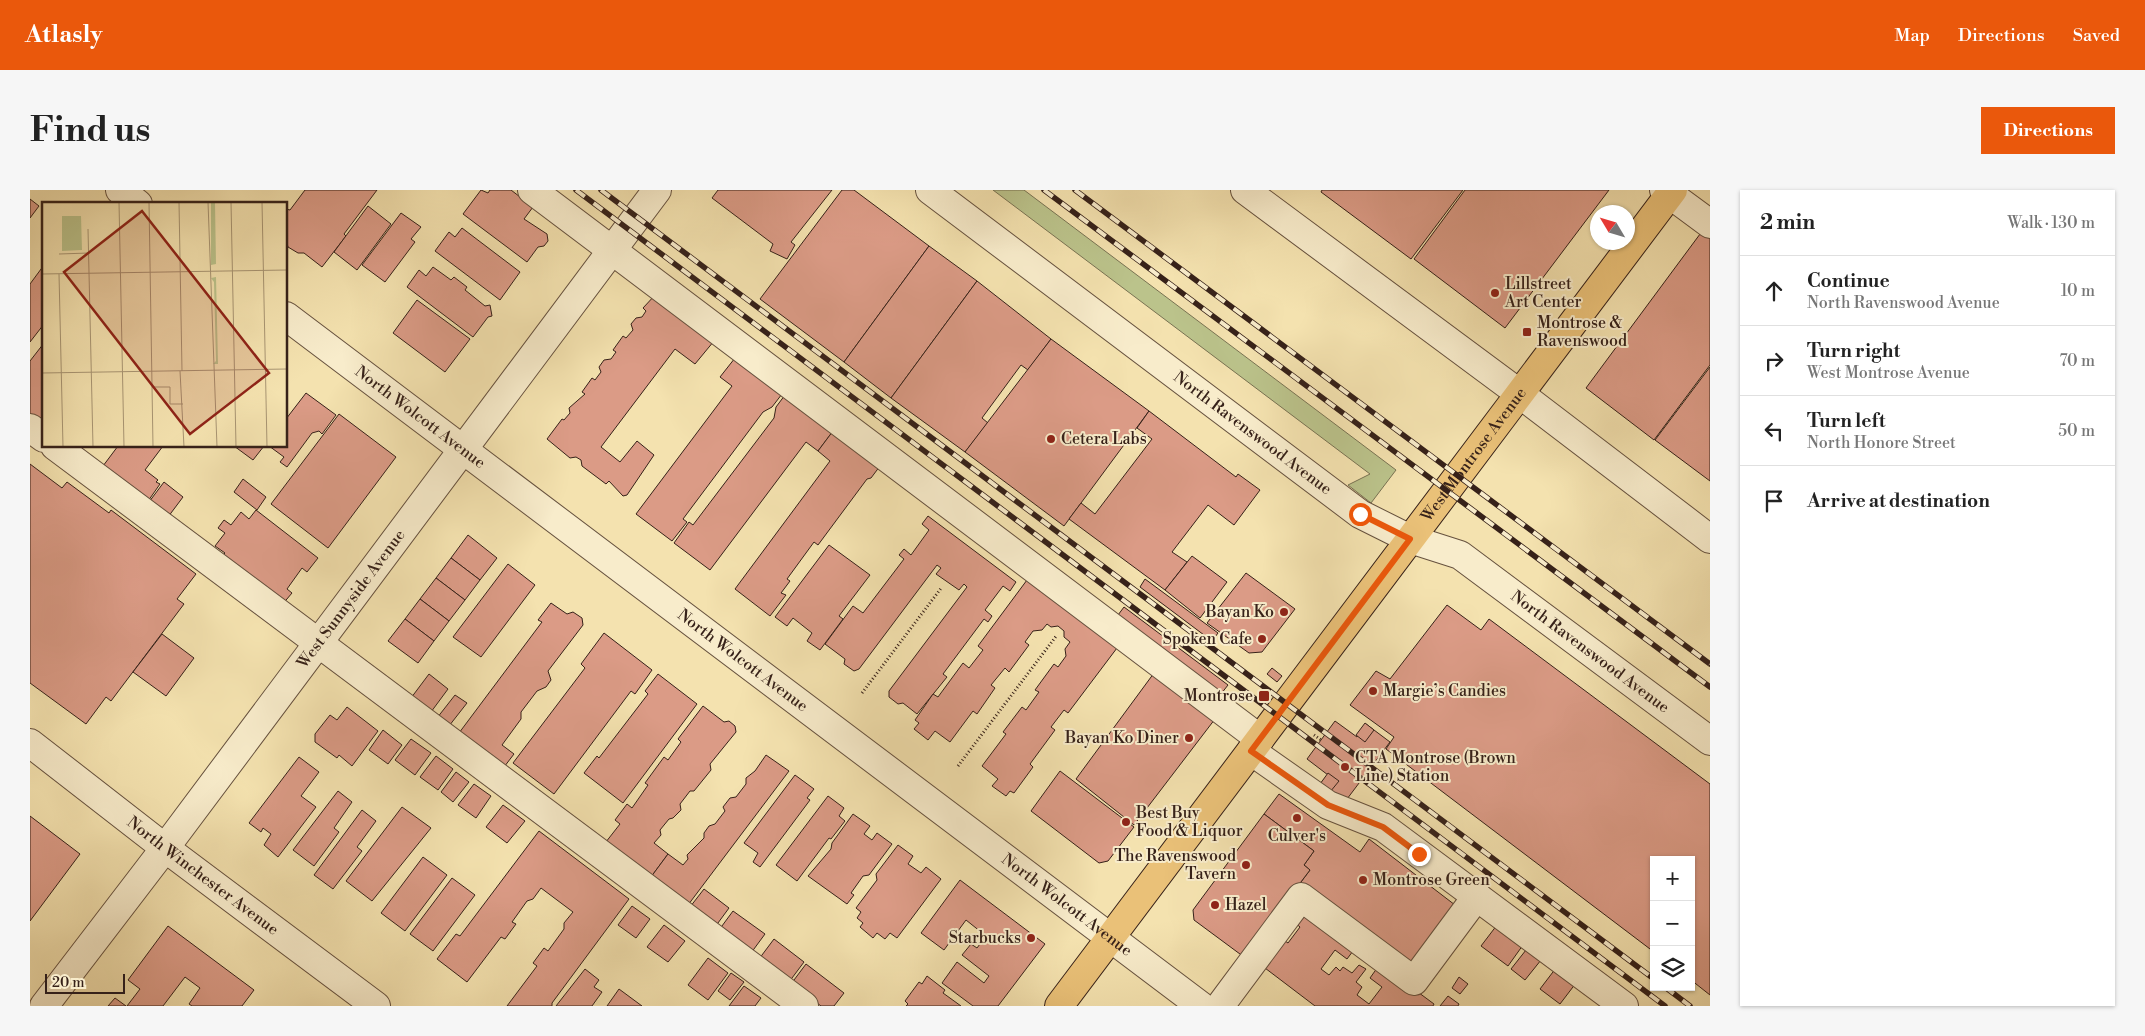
<!DOCTYPE html>
<html lang="en">
<head>
<meta charset="utf-8">
<style>
	:root { --surface:#fff; --page:#f6f6f6; --text:#222; --muted:#767676; --line:#e0e0e0; --accent:#ea580c }
	body { margin:0; font-family:"Libre Bodoni",serif; background:var(--page); color:var(--text) }
	.controls { position:absolute; right:15px; bottom:15px; display:grid; overflow:hidden; border-radius:0px; box-shadow:0 1px 4px #0004 }
	.controls button { width:45px; height:45px; display:grid; place-items:center; padding:0; border:0; border-bottom:1px solid var(--line); background:var(--surface); color:var(--text); font:25px sans-serif }
	.compass { position:absolute; left:1560px; top:15px; width:45px; height:45px; border-radius:50%; background:var(--surface); box-shadow:0 1px 4px #0004; rotate:308deg }
	.scale { position:absolute; left:15px; bottom:12px; width:80px; box-sizing:border-box; padding-left:5px; border:2px solid #362119; border-top:0; font-size:14px; line-height:18px; white-space:nowrap; color:#362119; -webkit-text-stroke:4px #f8eccb; paint-order:stroke }
	.stop { position:absolute; width:15px; height:15px; margin:-11px; border:4px solid #ea580c; border-radius:50%; background:#fff }
	.stop.end { background:#ea580c; border-color:#fff; box-shadow:0 1px 5px #0008 }
	.list { margin:0; padding:0; list-style:none }
	h2 { display:flex; justify-content:space-between; align-items:center; height:65px; margin:0; padding:0 20px; font-size:21px }
	h2 small { font-size:16px; font-weight:400; color:var(--muted) }
	.list li { display:grid; grid-template-columns:32px 1fr auto; gap:15px; align-items:center; box-sizing:border-box; height:70px; padding:0 20px; border-top:1px solid var(--line) }
	.list b { display:block; font-size:19px; white-space:nowrap }
	.list p { margin:0; font-size:16px; white-space:nowrap; color:var(--muted) }
	.list em { font-size:16px; font-style:normal; color:var(--muted) }
	.icon { flex:none; width:28px; height:28px; fill:none; stroke:currentColor; stroke-width:2; stroke-linecap:round; stroke-linejoin:round }
	.map { position:relative; flex:none; width:1680px; height:816px; overflow:hidden; border-radius:0px }
	header { display:flex; align-items:center; gap:30px; box-sizing:border-box; height:70px; padding:0 25px; background:var(--accent); color:#fff }
	header strong { font-size:24px }
	nav { display:flex; gap:28px; margin-inline-start:auto; font-size:18px }
	.intro { display:flex; align-items:center; justify-content:space-between; box-sizing:border-box; height:120px; padding:0 30px }
	h1 { margin:0; font-size:35px }
	.button { padding:12px 22px; border-radius:0px; background:var(--accent); color:#fff; font-size:18px; font-weight:700 }
	main { display:flex; gap:30px; padding:0 30px }
	aside { flex:1; background:var(--surface); border-radius:0px; box-shadow:0 1px 4px #0004 }
	.map>svg:first-child { display:block }
	.green { fill:#bbc38b; stroke:#787252 }
	.building { fill:#db9b86; stroke:#362119 }
	.lines { fill:none; stroke-linecap:round; stroke-linejoin:round }
	.minor-casing { stroke:#66513e; stroke-width:30 }
	.major-casing { stroke:#362119; stroke-width:30 }
	.path { stroke:#362119; stroke-width:3; stroke-dasharray:1 2.5; stroke-linecap:butt }
	.minor { stroke:#f8eccb; stroke-width:28 }
	.major { stroke:#eac178; stroke-width:28 }
	.rail-casing { stroke:#362119; stroke-width:5.5 }
	.rail { stroke:#f8eccb; stroke-width:4; stroke-dasharray:11; stroke-linecap:butt }
	.route { stroke:#ea580c; stroke-width:6 }
	.poi-dot { fill:#8f2418; stroke:#f8eccb; stroke-width:2 }
	.labels { text-anchor:middle; dominant-baseline:central; stroke-width:4; stroke-linejoin:round; paint-order:stroke }
	.poi-label { font-size:16px; fill:#362119; stroke:#f8eccb; text-anchor:start }
	.street-label { font-size:16px; fill:#362119; stroke:#f8eccb }
	.inset-road { fill:none; stroke:#a89573; stroke-width:1 }
	.view { fill:#8f2418; fill-opacity:0.15; stroke:#8f2418; stroke-width:2.5 }
	.inset-edge { fill:none; stroke:#362119; stroke-width:2.5 }
</style>
</head>
<body>
<header>
<strong>Atlasly</strong>
<nav><a>Map</a><a>Directions</a><a>Saved</a></nav>
</header>
<div class="intro"><h1>Find us</h1><a class="button">Directions</a></div>
<main>
<div class="map">
<svg width="1680" height="816" viewBox="0 0 1680 816">
	<rect width="100%" height="100%" fill="#f4e2af"/>
	<filter id="stains"><feTurbulence type="fractalNoise" baseFrequency=".004" numOctaves="4"/><feColorMatrix values="0 0 0 0 .2 0 0 0 0 .09 0 0 0 0 .02 0 0 0 .5 -.17"/></filter>
	<radialGradient id="worn" r=".72"><stop offset=".6" stop-color="#630" stop-opacity="0"/><stop offset="1" stop-color="#630" stop-opacity=".3"/></radialGradient>
	<!-- green -->
	<path class="green" d="M963 0H994L1366 280 1341 313 1318 295 1340 284Z"/>
	<!-- building -->
	<g class="building">
		<path d="M275 0H347L314 44 316 46 292 77 274 63H268L258 57 256 50V19L260 20Z"/>
		<path d="M451 0 458 3 460 0H481L503 17 494 29 517 44 518 51 514 56 508 57 497 72 433 24Z"/>
		<path d="M688 0H802L761 52 765 55 757 69 740 61 743 54 682 8Z"/>
		<path d="M812 0H824L899 56 814 172 730 109Z"/>
		<path d="M1292 0H1433L1381 69 1291 2Z"/>
		<path d="M1435 0H1579L1475 138 1384 69Z"/>
		<path d="M0 9 9 16 0 28Z"/>
		<path d="M338 16 361 34 327 80 304 62Z"/>
		<path d="M371 23 391 37 381 49 385 52 355 92 332 75Z"/>
		<path d="M432 38 490 82 470 110 405 61 419 42 425 47Z"/>
		<path d="M1673 40 1680 45V175L1624 250 1556 198Z"/>
		<path d="M899 56 947 91 861 208 814 172Z"/>
		<path d="M14 75V134L0 152V94Z"/>
		<path d="M403 77 421 90 424 87 437 97 435 100 455 116 460 115 462 126 458 127 443 147 377 97 389 80 396 86Z"/>
		<path d="M947 91 1021 149 998 180 991 175 952 228 958 233 935 262 861 208Z"/>
		<path d="M626 104 684 151 665 174 645 159 571 257 590 272 607 251 624 265 597 305 593 306 579 291 576 294 552 276 551 270 546 267 540 268 517 249 532 229 534 230 540 223 539 218 555 204 552 202 562 188 565 190 571 182 569 177 574 170 581 169 586 162 583 160 593 146 596 148 603 140 601 134 606 128 612 127 616 121 613 118Z"/>
		<path d="M387 110 440 149 415 182 363 143Z"/>
		<path d="M1021 149 1119 221 1034 336 935 262Z"/>
		<path d="M14 153V239L0 228V171Z"/>
		<path d="M705 168 752 204 742 217 733 222 653 329 657 332 642 351 606 324 702 196 690 187Z"/>
		<path d="M1680 177V291L1625 250Z"/>
		<path d="M276 203 306 225 292 244 289 241 282 243 257 277 250 272 254 267 239 256H256V229Z"/>
		<path d="M755 205 803 241 788 261 776 252 680 380 644 353 659 332 663 335 744 228 746 217Z"/>
		<path d="M1119 221 1206 287 1208 284 1230 300 1204 335 1178 315 1142 362 1157 372 1135 400 1039 329 1051 313 1065 324 1122 249 1107 238Z"/>
		<path d="M309 224 366 267 298 358 241 314Z"/>
		<path d="M803 241 850 276 841 288 837 289 788 355 784 352 757 389 760 391 751 403 756 405 740 426 705 399 800 271 788 261Z"/>
		<path d="M88 256H133L115 280 128 290 126 292 130 294 116 314 70 280Z"/>
		<path d="M204 256H234L223 270Z"/>
		<path d="M0 274 32 298 37 292 79 323 81 320 166 384 147 409 154 414 81 511 76 507 56 534 0 493Z"/>
		<path d="M213 289 236 307 227 320 204 302Z"/>
		<path d="M134 292 153 307 138 327 119 312Z"/>
		<path d="M226 320 288 368 277 382 272 378 257 399 262 403 251 416 189 369 195 363 185 356 195 343 188 338 194 330 201 335 211 322 219 329Z"/>
		<path d="M898 326 986 392 980 401 973 396 955 420 962 426 958 432 954 429 913 484 917 487 887 524 873 513 868 514 859 507V501L937 397 934 394 929 400 906 384 911 378 907 375 829 479 824 481 814 474 815 469 795 454 823 416 833 423 874 369 869 365 874 359 881 365 899 340 892 334Z"/>
		<path d="M438 345 467 368 450 390 421 368Z"/>
		<path d="M799 355 840 385 809 426 813 429 790 460 777 451 782 443 763 428 757 436 745 427Z"/>
		<path d="M1162 366 1197 392 1170 428 1135 400Z"/>
		<path d="M421 368 450 390 435 410 406 388Z"/>
		<path d="M478 374 505 395 451 467 423 447Z"/>
		<path d="M1216 383 1265 419 1232 462 1219 463 1177 433Z"/>
		<path d="M406 388 435 410 419 431 390 409Z"/>
		<path d="M1115 389 1188 443 1182 451 1110 397Z"/>
		<path d="M997 390 1087 458 1038 523 1034 520 1021 537 1025 540 1000 574 1003 577 984 603 980 601 976 606 962 596 968 589 952 576 976 544 973 542 992 517 996 520 1009 502 1005 500 1024 474 1028 477 1036 466 1035 459 1040 452 1034 447V441L1028 436 1021 437 1017 434 1012 440 1003 441 995 452 999 455 979 482 975 478 961 495 965 498 947 524 943 521 920 552 905 541 898 550 884 539 889 533 885 530 903 504 908 507 933 473 939 478 953 460 948 456Z"/>
		<path d="M390 409 419 431 404 451 375 429Z"/>
		<path d="M521 413 537 424 543 422 552 428 553 435 518 481 521 490 516 497 507 501 491 522V529L472 555 484 564 471 581 426 547 512 432 508 430Z"/>
		<path d="M1417 415 1451 440 1459 429 1680 594V805L1661 790V670H1624V762L1356 559 1364 547 1320 515 1346 481 1360 489Z"/>
		<path d="M1094 417 1198 495 1191 504 1088 425Z"/>
		<path d="M375 429 404 451 388 473 358 451Z"/>
		<path d="M574 443 622 480 605 504 601 501 524 604 483 573 555 478 551 474Z"/>
		<path d="M132 444 164 468 136 506 103 482Z"/>
		<path d="M1242 478 1252 486 1247 492 1237 484Z"/>
		<path d="M1124 483 1185 529 1104 635 1046 589Z"/>
		<path d="M399 484 418 499 401 522 381 508Z"/>
		<path d="M628 484 667 514 593 613 554 583 567 566 569 568 618 504 615 501Z"/>
		<path d="M425 505 437 513 419 536 407 528Z"/>
		<path d="M673 516 694 532 699 531 705 536 706 542 680 574 681 580 664 601H660L650 614 651 620 643 628 639 629 630 640 631 645 624 653 638 664 618 691 572 657 590 634 585 630 597 614 602 618 618 595 615 593 634 567 638 570 651 552 648 549Z"/>
		<path d="M317 517 348 541 322 576 309 565 307 568 285 552V544L300 525 307 530Z"/>
		<path d="M1305 531 1327 547 1336 534 1360 552 1314 613 1290 594 1298 585 1277 569Z"/>
		<path d="M1335 533 1344 540 1335 552 1326 545Z"/>
		<path d="M353 540 372 555 358 574 339 560Z"/>
		<path d="M381 549 401 563 385 585 365 570Z"/>
		<path d="M736 565 759 581 655 719 618 691 638 664 653 675 658 669 657 665 674 648V643L679 636 685 634 695 621 693 617 700 608 706 607 716 594V588L725 581Z"/>
		<path d="M406 566 423 579 408 600 390 587Z"/>
		<path d="M269 567 289 582 271 606 286 617 248 667 234 655 241 644 233 638 231 642 219 633Z"/>
		<path d="M1030 581 1104 637 1078 671 1069 673 1001 621Z"/>
		<path d="M426 582 439 592 423 612 411 602Z"/>
		<path d="M1298 583 1309 591 1300 602 1290 594Z"/>
		<path d="M765 585 784 599 777 608 780 610 730 677 723 672 728 663 714 653Z"/>
		<path d="M444 594 461 606 446 628 428 615Z"/>
		<path d="M308 601 322 612 304 638 309 642 284 676 263 660Z"/>
		<path d="M1249 604 1330 662 1339 649 1425 715 1383 779 1268 696 1280 680 1274 675 1284 661 1234 624Z"/>
		<path d="M798 606 814 618 809 626 815 631 801 649 799 648 767 691 746 675Z"/>
		<path d="M473 615 495 631 477 653 456 637Z"/>
		<path d="M372 617 401 638 342 711 316 691Z"/>
		<path d="M332 620 346 631 327 657 332 661 303 699 284 685Z"/>
		<path d="M823 624 840 636 834 644 842 650 847 643 862 654 839 685 833 686 821 703 824 705 817 714 778 686 801 659 802 653Z"/>
		<path d="M1234 624 1284 661 1274 675 1280 680 1214 767 1164 730 1163 720Z"/>
		<path d="M0 626 50 664 0 731Z"/>
		<path d="M509 641 599 709 522 813V816H477L507 776 503 773 514 758 518 761 534 739V733L543 722 511 698 503 709 497 711 482 732 486 734 475 749 471 747 437 792 407 769 426 744 430 746Z"/>
		<path d="M868 655 883 666 878 674 891 683 896 677 911 689 867 748 860 743 855 749 847 743 843 748 830 737 833 733 827 728 831 722 826 718 847 690 846 684Z"/>
		<path d="M393 667 417 685 375 741 351 723Z"/>
		<path d="M422 688 445 705 403 761 380 744Z"/>
		<path d="M930 690 1015 754 968 816H943L912 793 927 772 954 793 959 786 932 765 941 754 947 758 956 746 936 730 914 760 891 743Z"/>
		<path d="M674 699 699 718 685 737 660 717Z"/>
		<path d="M602 716 620 729 606 748 588 735Z"/>
		<path d="M1274 717 1326 757 1317 769 1305 760 1291 779 1299 785 1306 777 1310 781 1313 777 1322 783 1329 775 1336 779 1326 792 1332 797 1327 805 1339 814 1352 797 1340 788 1350 774 1404 814 1403 816H1285L1231 775 1251 748 1258 753 1270 737 1263 731Z"/>
		<path d="M703 721 735 744 721 763 689 740Z"/>
		<path d="M634 735 655 751 638 772 617 757Z"/>
		<path d="M1467 735 1493 755 1478 776 1451 756Z"/>
		<path d="M138 736 224 800 212 816H162L159 814 170 798 155 787 133 816H97L110 799 98 790Z"/>
		<path d="M744 749 774 772 759 792 729 769Z"/>
		<path d="M1496 760 1511 770 1495 790 1481 779Z"/>
		<path d="M678 768 698 783 678 810 658 795Z"/>
		<path d="M776 774 814 803 804 816H791L761 794Z"/>
		<path d="M1526 778 1546 793 1530 814 1510 799Z"/>
		<path d="M555 779 569 790 564 797 572 802 562 816H526Z"/>
		<path d="M701 783 714 792 700 810 688 801Z"/>
		<path d="M897 786 915 800 913 803 931 816H876L878 814 875 811 889 792 892 794Z"/>
		<path d="M1429 787 1438 794 1430 804 1422 798Z"/>
		<path d="M714 796 731 808 725 816H699Z"/>
		<path d="M589 799 612 816H577Z"/>
		<path d="M1418 806 1429 814 1428 816H1410Z"/>
		<path d="M85 808 96 816H78Z"/>
	</g>
	<g class="lines">
		<defs>
			<g id="minor">
				<path d="M90 0 108 14"/>
				<path d="M502 0 1230 549"/>
				<path id="s1" d="M900 0 1330 324 1380 349 1430 365 1680 551"/>
				<path d="M1215 0 1490 204 1680 349"/>
				<path d="M1634 0 1680 34"/>
				<path id="s2" d="M256 126 1171 816"/>
				<path d="M0 238 14 248"/>
				<path d="M25 256 774 816"/>
				<path id="s3" d="M0 553 135 658 346 816"/>
				<path d="M1221 561 1298 615 1353 637 1594 816"/>
				<path id="s4" d="M14 816 135 658 627 0"/>
				<path d="M1190 816 1271 707 1384 791 1447 706"/>
			</g>
			<g id="major">
				<path id="s5" d="M1029 816 1643 0"/>
			</g>
		</defs>
		<!-- minor casing -->
		<use href="#minor" class="minor-casing"/>
		<!-- major casing -->
		<use href="#major" class="major-casing"/>
		<!-- path -->
		<g class="path">
			<path d="M832 503 912 397"/>
			<path d="M1284 545 1291 550"/>
			<path d="M928 576 1027 445"/>
		</g>
		<!-- minor -->
		<use href="#minor" class="minor"/>
		<!-- major -->
		<use href="#major" class="major"/>
		<defs>
			<g id="rail">
				<path d="M546 0 1635 816"/>
				<path d="M571 0 1624 789"/>
				<path d="M1014 0 1680 497"/>
				<path d="M1045 0 1680 474"/>
				<path d="M1635 797 1660 816"/>
			</g>
		</defs>
		<!-- rail casing -->
		<use href="#rail" class="rail-casing"/>
		<!-- rail -->
		<use href="#rail" class="rail"/>
	</g>
	<g class="lines">
		<!-- route -->
		<path class="route" d="M1330 324 1380 349 1221 561 1298 615 1353 637 1389 664"/>
	</g>
	<!-- markers -->
	<g class="poi-dot">
		<circle cx="1465" cy="103" r="5"/>
		<rect x="1492" y="137" width="10" height="10" rx="2.5"/>
		<circle cx="1021" cy="249" r="5"/>
		<circle cx="1254" cy="422" r="5"/>
		<circle cx="1232" cy="449" r="5"/>
		<circle cx="1343" cy="501" r="5"/>
		<rect x="1228" y="500" width="12" height="12" rx="2.5"/>
		<circle cx="1159" cy="548" r="5"/>
		<circle cx="1315" cy="577" r="5"/>
		<circle cx="1267" cy="628" r="5"/>
		<circle cx="1096" cy="632" r="5"/>
		<circle cx="1216" cy="675" r="5"/>
		<circle cx="1333" cy="690" r="5"/>
		<circle cx="1185" cy="715" r="5"/>
		<circle cx="1001" cy="748" r="5"/>
	</g>
	<g class="labels">
		<!-- poi labels -->
		<g class="poi-label">
			<text x="1475" y="94">Lillstreet<tspan x="1475" dy="18">Art Center</tspan></text>
			<text x="1507" y="133">Montrose &amp;<tspan x="1507" dy="18">Ravenswood</tspan></text>
			<text x="1031" y="249">Cetera Labs</text>
			<text x="1244" y="422" text-anchor="end">Bayan Ko</text>
			<text x="1222" y="449" text-anchor="end">Spoken Cafe</text>
			<text x="1353" y="501">Margie’s Candies</text>
			<text x="1223" y="506" text-anchor="end">Montrose</text>
			<text x="1149" y="548" text-anchor="end">Bayan Ko Diner</text>
			<text x="1325" y="568">CTA Montrose (Brown<tspan x="1325" dy="18">Line) Station</tspan></text>
			<text x="1106" y="623">Best Buy<tspan x="1106" dy="18">Food &amp; Liquor</tspan></text>
			<text x="1267" y="646" text-anchor="middle">Culver's</text>
			<text x="1206" y="666" text-anchor="end">The Ravenswood<tspan x="1206" dy="18">Tavern</tspan></text>
			<text x="1343" y="690">Montrose Green</text>
			<text x="1195" y="715">Hazel</text>
			<text x="991" y="748" text-anchor="end">Starbucks</text>
		</g>
		<!-- street labels -->
		<g class="street-label">
			<text stroke="none"><textPath href="#s2" startOffset="168">North Wolcott Avenue</textPath></text>
			<text stroke="none"><textPath href="#s1" startOffset="404">North Ravenswood Avenue</textPath></text>
			<text stroke="none"><textPath href="#s5" startOffset="690">West Montrose Avenue</textPath></text>
			<text stroke="none"><textPath href="#s4" startOffset="510">West Sunnyside Avenue</textPath></text>
			<text stroke="none"><textPath href="#s1" startOffset="809">North Ravenswood Avenue</textPath></text>
			<text stroke="none"><textPath href="#s2" startOffset="572">North Wolcott Avenue</textPath></text>
			<text stroke="none"><textPath href="#s3" startOffset="218">North Winchester Avenue</textPath></text>
			<text stroke="none"><textPath href="#s2" startOffset="978">North Wolcott Avenue</textPath></text>
		</g>
	</g>
	<!-- overview -->
	<g transform="translate(12 12)">
		<rect width="245" height="245" fill="#f4e2af"/>
		<path d="M169 0H173L174 62 169 63ZM20 14H39L40 48 20 49ZM174 75 176 162H171L174 159 172 80 169 76Z" fill="#bbc38b"/>
		<path class="inset-road" d="M77 0 82 245M107 0 111 245M137 0 140 169M166 0 175 245M189 0 194 245M220 0 225 245M46 27 51 245M17 52 47 51M0 72 245 68M17 72 21 245M138 169 142 245M0 171 245 167M110 185H128V202H141"/>
		<path class="view" d="M100 9 227 171 148 232 22 70Z"/>
		<rect width="245" height="245" class="inset-edge"/>
	</g>
	<rect width="100%" height="100%" filter="url(#stains)"/>
	<rect width="100%" height="100%" fill="url(#worn)"/>
</svg>
<div class="controls">
<button>+</button>
<button>−</button>
<button><svg class="icon" aria-label="layers" viewBox="0 0 24 24"><path d="M12 4l9 5-9 5-9-5zM3 14l9 5 9-5"/></svg></button>
</div>
<svg class="compass" viewBox="-18 -18 36 36"><path d="M0-13l5 13h-10z" fill="#e53935"/><path d="M0 13l5-13h-10z" fill="#767676"/></svg>
<div class="scale">20 m</div>
<div class="stop" style="left:1330px;top:324px"></div>
<div class="stop end" style="left:1389px;top:664px"></div>
</div>
<aside>
<h2>2 min<small>Walk · 130 m</small></h2>
<ul class="list">
<li><svg class="icon" aria-label="ahead" viewBox="0 0 24 24"><path d="M12 20V5M6 11l6-6 6 6"/></svg><div><b>Continue</b><p>North Ravenswood Avenue</p></div><em>10 m</em></li>
<li><svg class="icon" aria-label="right" viewBox="0 0 24 24"><path d="M7 20v-9h11M14 6l5 5-5 5"/></svg><div><b>Turn right</b><p>West Montrose Avenue</p></div><em>70 m</em></li>
<li><svg class="icon" aria-label="left" viewBox="0 0 24 24"><path d="M17 20v-9H6M10 6l-5 5 5 5"/></svg><div><b>Turn left</b><p>North Honore Street</p></div><em>50 m</em></li>
<li><svg class="icon" aria-label="arrive" viewBox="0 0 24 24"><path d="M6 21V4h12l-3 4 3 4H6"/></svg><div><b>Arrive at destination</b></div></li>
</ul>
</aside>
</main>
</body>
</html>
